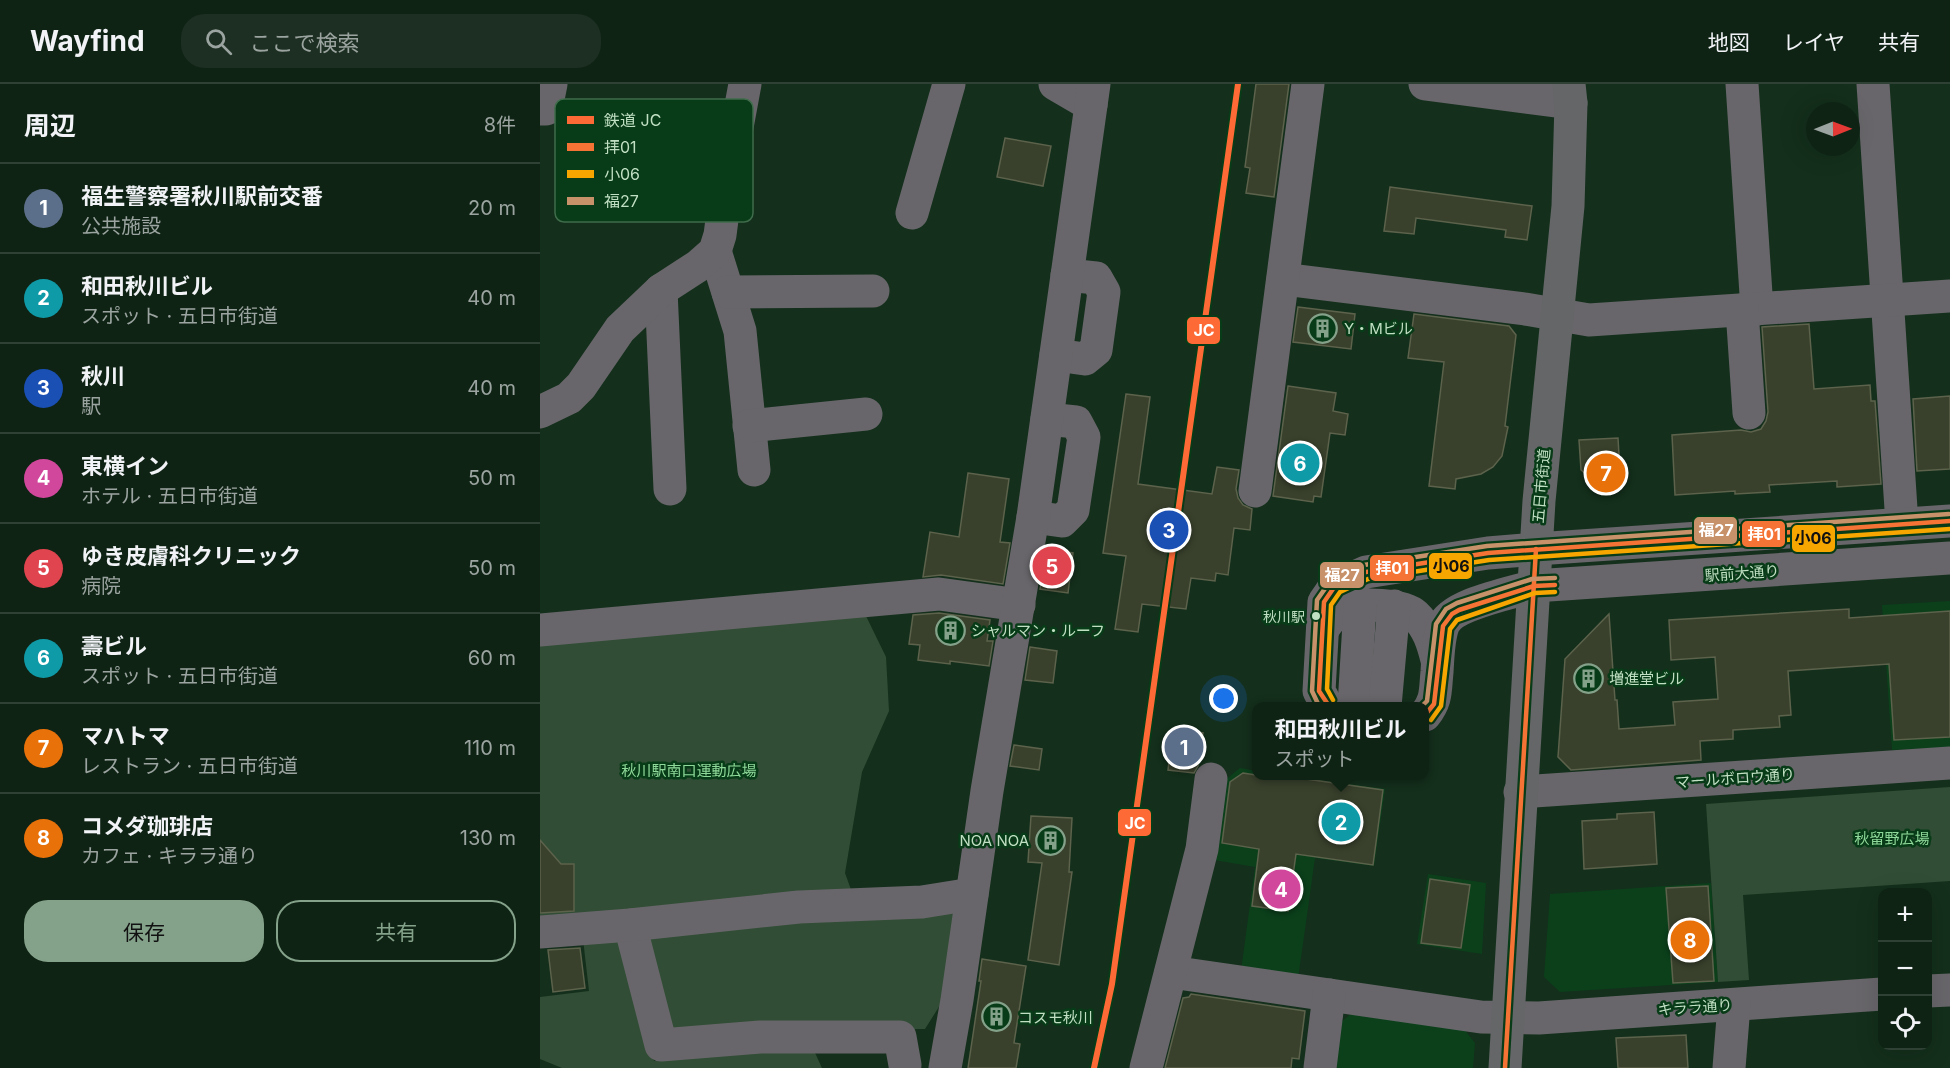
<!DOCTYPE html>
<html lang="ja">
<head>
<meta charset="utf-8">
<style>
	:root { --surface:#0f2315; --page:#1d2f22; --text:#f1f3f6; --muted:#9ba4a0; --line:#2f4034; --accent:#84a189 }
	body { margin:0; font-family:Inter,"Noto Sans JP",sans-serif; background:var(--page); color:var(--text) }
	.controls { position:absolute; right:18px; bottom:18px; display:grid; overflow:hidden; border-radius:12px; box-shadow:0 6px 24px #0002 }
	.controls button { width:54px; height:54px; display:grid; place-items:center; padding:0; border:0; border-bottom:2px solid var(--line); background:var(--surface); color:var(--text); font:30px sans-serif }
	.compass { position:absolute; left:1266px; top:18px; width:54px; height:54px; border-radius:50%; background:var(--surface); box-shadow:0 6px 24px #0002; rotate:89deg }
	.you { position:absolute; left:684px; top:615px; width:21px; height:21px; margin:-15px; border:4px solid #fff; border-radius:50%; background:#1a73e8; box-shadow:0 0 0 9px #1a73e833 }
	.badge { display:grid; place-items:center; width:39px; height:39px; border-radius:50%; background:var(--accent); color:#fff; font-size:20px; font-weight:700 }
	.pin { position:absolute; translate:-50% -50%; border:3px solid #fff; box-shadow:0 2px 6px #0006 }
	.popup { position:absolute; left:712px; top:618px; width:177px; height:78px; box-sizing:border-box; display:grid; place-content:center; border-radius:12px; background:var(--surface); filter:drop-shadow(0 2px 4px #0005); font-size:20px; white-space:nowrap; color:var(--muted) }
	.popup b { font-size:22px; color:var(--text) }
	.popup::after { content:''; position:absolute; left:50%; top:100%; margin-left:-12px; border:12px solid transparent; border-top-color:var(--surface) }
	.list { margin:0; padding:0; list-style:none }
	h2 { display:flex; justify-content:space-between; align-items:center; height:78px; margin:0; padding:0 24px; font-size:26px }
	h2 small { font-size:20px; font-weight:400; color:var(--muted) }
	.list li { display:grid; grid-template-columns:39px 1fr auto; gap:18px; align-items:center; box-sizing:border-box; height:90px; padding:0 24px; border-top:2px solid var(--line) }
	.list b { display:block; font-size:22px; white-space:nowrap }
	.list p { margin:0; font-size:20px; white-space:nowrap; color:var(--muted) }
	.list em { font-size:20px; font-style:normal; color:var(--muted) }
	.actions { display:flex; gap:12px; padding:18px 24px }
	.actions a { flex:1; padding:14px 0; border:2px solid var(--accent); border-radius:24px; text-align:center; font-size:21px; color:var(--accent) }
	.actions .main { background:var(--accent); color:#111 }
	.icon { flex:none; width:33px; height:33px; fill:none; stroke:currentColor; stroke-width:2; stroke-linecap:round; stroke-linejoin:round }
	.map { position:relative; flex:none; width:1410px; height:984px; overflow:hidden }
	header { display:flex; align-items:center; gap:36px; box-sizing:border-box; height:84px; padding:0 30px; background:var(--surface); border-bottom:2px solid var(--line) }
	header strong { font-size:28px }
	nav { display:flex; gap:33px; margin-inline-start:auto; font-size:21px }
	.search { width:420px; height:54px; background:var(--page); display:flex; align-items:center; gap:15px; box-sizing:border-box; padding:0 21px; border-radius:24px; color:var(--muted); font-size:22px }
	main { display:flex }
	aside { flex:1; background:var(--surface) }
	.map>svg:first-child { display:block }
	.built { fill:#0b401b }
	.green { fill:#314d35 }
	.building { fill:#39412c; stroke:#5c624b; stroke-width:1.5 }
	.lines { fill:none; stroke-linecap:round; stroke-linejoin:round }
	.minor { stroke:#68666a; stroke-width:33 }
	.major { stroke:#646667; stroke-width:33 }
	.bus-1-casing { stroke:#083b17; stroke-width:9 }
	.bus-2-casing { stroke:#083b17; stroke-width:9 }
	.bus-3-casing { stroke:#083b17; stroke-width:9 }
	.bus-1 { stroke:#f57335; stroke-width:4.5 }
	.bus-2 { stroke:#f7a600; stroke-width:4.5 }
	.bus-3 { stroke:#c7916a; stroke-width:4.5 }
	.rail-1-casing { stroke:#083b17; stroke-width:10 }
	.rail-1 { stroke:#fe6a36; stroke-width:6 }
	.bus-dot { fill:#c0dfc3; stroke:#083b17; stroke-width:2 }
	.labels { text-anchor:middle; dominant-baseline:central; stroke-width:5; stroke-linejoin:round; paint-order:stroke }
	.bus-label { font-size:14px; fill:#c0dfc3; stroke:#083b17; text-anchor:end }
	.poi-label { font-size:15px; fill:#c0dfc3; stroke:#083b17; text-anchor:start }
	.street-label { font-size:15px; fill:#c0dfc3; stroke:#083b17 }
	.park-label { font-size:15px; fill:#8fd99a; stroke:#083b17 }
	.key { fill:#083b17; stroke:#3f6c4b; stroke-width:1.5 }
	.key-label { font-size:16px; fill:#c0dfc3 }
	.line-badge { stroke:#083b17; stroke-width:2 }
	.badge-label { font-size:16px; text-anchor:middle; font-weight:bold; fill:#fff }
	.pale-badge-label { font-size:16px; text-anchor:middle; font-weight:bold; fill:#111 }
</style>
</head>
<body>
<header>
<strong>Wayfind</strong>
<div class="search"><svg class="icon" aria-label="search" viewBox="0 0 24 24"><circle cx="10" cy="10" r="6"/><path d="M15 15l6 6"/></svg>ここで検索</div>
<nav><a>地図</a><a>レイヤ</a><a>共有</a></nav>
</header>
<main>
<aside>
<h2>周辺<small>8件</small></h2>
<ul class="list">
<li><span class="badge" style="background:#5c6f8a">1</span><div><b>福生警察署秋川駅前交番</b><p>公共施設</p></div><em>20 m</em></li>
<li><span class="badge" style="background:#0f9aa8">2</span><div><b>和田秋川ビル</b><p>スポット · 五日市街道</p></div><em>40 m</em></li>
<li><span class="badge" style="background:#1a4fb4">3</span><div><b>秋川</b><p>駅</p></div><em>40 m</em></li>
<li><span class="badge" style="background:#d1479c">4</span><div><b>東横イン</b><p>ホテル · 五日市街道</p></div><em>50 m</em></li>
<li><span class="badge" style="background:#e0444e">5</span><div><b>ゆき皮膚科クリニック</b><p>病院</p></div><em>50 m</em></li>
<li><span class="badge" style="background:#0f9aa8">6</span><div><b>壽ビル</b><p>スポット · 五日市街道</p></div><em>60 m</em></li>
<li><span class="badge" style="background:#e8710a">7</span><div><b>マハトマ</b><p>レストラン · 五日市街道</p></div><em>110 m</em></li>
<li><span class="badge" style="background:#e8710a">8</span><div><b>コメダ珈琲店</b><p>カフェ · キララ通り</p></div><em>130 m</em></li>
</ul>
<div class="actions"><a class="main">保存</a><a>共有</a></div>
</aside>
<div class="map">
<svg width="1410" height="984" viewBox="0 0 1410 984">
	<rect width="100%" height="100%" fill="#142f1c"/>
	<!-- built -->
	<g class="built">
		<path d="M1410 517V663L1352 666 1342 521Z"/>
		<path d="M700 684 717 687V692H749L845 705 834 782 775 774 758 895 701 887 715 783 674 776 684 697Z"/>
		<path d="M888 790 946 799 942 870 877 860Z"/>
		<path d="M1171 799 1178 898 1020 908 1004 893 1010 810Z"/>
		<path d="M813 928 923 944 935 959 933 984H793L798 941Z"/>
	</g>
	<!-- green -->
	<g class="green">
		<path d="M326 532 346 573 349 627 322 688 305 789 314 814 0 842V556Z"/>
		<path d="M1410 703V797L1203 811 1209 896 1178 898 1166 720Z"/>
		<path d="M420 818 407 910 385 945 236 946 133 955 108 848Z"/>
		<path d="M43 855 87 859 114 977 174 965 271 960 282 984H22L0 975V913L49 907Z"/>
	</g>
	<!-- building -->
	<g class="building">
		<path d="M716 0H749L734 113 706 109 710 84 705 83Z"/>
		<path d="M465 54 511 62 503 102 457 93Z"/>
		<path d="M850 103 992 122 987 156 965 153 966 146 876 134 874 150 844 147Z"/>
		<path d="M758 223 815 230 811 265 753 258Z"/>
		<path d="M874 230 969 242 976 251 965 342 968 343 962 372 953 383 941 390 916 395 915 405 889 402 904 278 868 274Z"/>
		<path d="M1269 240 1274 305 1330 301 1331 317H1335L1341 400 1297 403V397L1229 401 1230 408 1195 410V407L1135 411 1132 351 1201 346 1211 348 1221 345 1226 337 1228 328 1222 243Z"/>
		<path d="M748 302 796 309 793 327 808 330 805 351 790 349 781 413 774 412 773 418 733 412Z"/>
		<path d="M586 310 610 313 598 400 672 410 677 383 699 386 696 405 698 414 703 421 712 425 710 446 694 444 688 491 676 489 675 497 651 494 646 525 602 520 598 548 575 545 586 472 563 469Z"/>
		<path d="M1410 312V385L1377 387 1373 315Z"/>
		<path d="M1078 354 1081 404 1065 406 1041 386 1039 356Z"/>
		<path d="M428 389 469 395 460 458 470 459 463 500 401 491 383 493 390 448 419 453Z"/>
		<path d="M507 465 533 469 528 509 500 505Z"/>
		<path d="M1309 525V534L1410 527V653L1354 656 1349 580 1248 587 1251 631 1239 632 1240 643 1193 646V655L1160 657 1161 676 1031 686 1018 673 1025 575 1069 530 1075 616H1077L1079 645 1135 641 1133 618 1178 615 1175 573 1131 576 1129 536Z"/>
		<path d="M399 529 450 536 447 557H453L449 582 410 577V580L378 576 380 561 369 560 373 531Z"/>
		<path d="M490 563 517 567 513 599 485 596Z"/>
		<path d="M633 645 663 649 658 682 654 689 628 686Z"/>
		<path d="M474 661 502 665 499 686 470 682Z"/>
		<path d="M703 689 742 695V692H745L843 706 833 781 756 770 748 827 712 822 719 765 682 759 690 698Z"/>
		<path d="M1114 728 1117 780 1044 785 1042 737 1077 735V730Z"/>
		<path d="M491 732 532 734 529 788H532L519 881 488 876 502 779 488 778Z"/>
		<path d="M0 756 21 780H34V827L0 829Z"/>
		<path d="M890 795 930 801 921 864 881 859Z"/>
		<path d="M1168 802 1174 897 1133 899 1126 804Z"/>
		<path d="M40 864 45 904 13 908 8 866Z"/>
		<path d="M442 875 486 882 474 959 480 960 476 984H428L441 897H439Z"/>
		<path d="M651 910 765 927 759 975 752 974 751 984H625L643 914 649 913Z"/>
		<path d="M1146 951 1148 984H1078L1076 954Z"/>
	</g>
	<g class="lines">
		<!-- minor -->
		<g class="minor">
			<path d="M515 0 551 21"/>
			<path d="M885 0 1031 19"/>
			<path d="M1202 0 1217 225"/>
			<path d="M1333 0 1362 440"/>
			<path d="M0 25H6L11 0"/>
			<path d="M372 129 409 0"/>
			<path d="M175 167 200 247 214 386"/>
			<path d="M743 195 985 225 1049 236 1410 212"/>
			<path d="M121 206 130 405"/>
			<path d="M188 208 333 207"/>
			<path d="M1202 226 1209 329"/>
			<path d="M516 271 545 275 556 266 564 208 556 194 527 191"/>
			<path d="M0 328 29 314 41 302 80 245 121 206 158 182 175 167 180 151 187 97 205 0"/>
			<path d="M209 342 326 330"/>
			<path d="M715 407 768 0"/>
			<path d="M493 433 522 437 533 426 544 353 536 338 507 335"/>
			<path d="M783 545C789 535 795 528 806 524 821 519 863 520 875 531 888 543 893 560 897 576"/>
			<path d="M0 546 399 510 479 521"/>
			<path d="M789 622 786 620 779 607 784 518 795 502 826 488 948 469 996 465 1410 437"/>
			<path d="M814 622 820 522"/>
			<path d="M845 622 854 522"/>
			<path d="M885 631C897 616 895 607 897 588 898 574 898 556 903 542 911 520 972 509 994 502L1410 474"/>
			<path d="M980 708 1410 679"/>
			<path d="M90 841 121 961 220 953H360L365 981"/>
			<path d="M0 848 90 841 259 823 382 818 432 810"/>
			<path d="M631 888 941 933 999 934 1342 910"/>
			<path d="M1388 907 1410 906"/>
			<path d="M405 984 417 916 447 707 493 433 554 0"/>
			<path d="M606 984 662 765 671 695"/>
			<path d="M780 984 789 911"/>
			<path d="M1189 984 1194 921"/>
		</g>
		<!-- major -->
		<path class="major" d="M965 984 999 417 1028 122 1031 19 1029 0"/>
		<defs>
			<g id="bus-1">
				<path d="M789 622 779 607 784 518 795 502 826 488 948 469 1410 437"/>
				<path d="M885 631 894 620 903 542 912 530 919 526 994 502 1015 501"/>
				<path d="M965 984 996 465"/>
			</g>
			<g id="bus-2">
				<path d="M793 616 787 605 791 521 800 508 828 495 949 476 1410 445"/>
				<path d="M891 636 901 622 910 545 917 536 995 509 1015 508"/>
			</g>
			<g id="bus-3">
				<path d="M779 622 772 607 777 516 791 496 824 481 947 462 1409 430"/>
				<path d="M882 622 887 617 896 540 906 525 917 519 992 495 1015 494"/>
			</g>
		</defs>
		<!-- bus-1 casing -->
		<use href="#bus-1" class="bus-1-casing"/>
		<!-- bus-2 casing -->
		<use href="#bus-2" class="bus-2-casing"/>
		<!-- bus-3 casing -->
		<use href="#bus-3" class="bus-3-casing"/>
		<!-- bus-1 -->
		<use href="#bus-1" class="bus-1"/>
		<!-- bus-2 -->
		<use href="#bus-2" class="bus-2"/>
		<!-- bus-3 -->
		<use href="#bus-3" class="bus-3"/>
		<defs>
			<path id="rail-1" d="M554 984 572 900 698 0"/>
		</defs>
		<!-- rail-1 casing -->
		<use href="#rail-1" class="rail-1-casing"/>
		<!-- rail-1 -->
		<use href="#rail-1" class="rail-1"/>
	</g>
	<!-- icons -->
	<defs>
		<symbol id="building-ring" viewBox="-11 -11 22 22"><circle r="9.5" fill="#083b17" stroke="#84a189" stroke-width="1.5"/><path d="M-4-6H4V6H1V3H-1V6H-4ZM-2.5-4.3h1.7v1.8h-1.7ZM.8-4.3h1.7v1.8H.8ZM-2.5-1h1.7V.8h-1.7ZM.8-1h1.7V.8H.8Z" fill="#84a189"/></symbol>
	</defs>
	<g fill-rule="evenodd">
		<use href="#building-ring" x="766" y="228" width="33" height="33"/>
		<use href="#building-ring" x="394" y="530" width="33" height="33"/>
		<use href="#building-ring" x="1032" y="578" width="33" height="33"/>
		<use href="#building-ring" x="494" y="740" width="33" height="33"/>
		<use href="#building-ring" x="440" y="916" width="33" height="33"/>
	</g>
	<!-- markers -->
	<circle class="bus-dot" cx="776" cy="532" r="5"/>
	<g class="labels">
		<!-- bus labels -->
		<g class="bus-label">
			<text x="765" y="532">秋川駅</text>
		</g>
		<!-- poi labels -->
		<g class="poi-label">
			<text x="804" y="244">Y・Mビル</text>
			<text x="431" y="546">シャルマン・ルーフ</text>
			<text x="1069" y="594">増進堂ビル</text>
			<text x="489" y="756" text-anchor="end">NOA NOA</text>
			<text x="478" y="933">コスモ秋川</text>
		</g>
		<!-- street labels -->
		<g class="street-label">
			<text transform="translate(1001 402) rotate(-85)">五日市街道</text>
			<text transform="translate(1202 489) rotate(-4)">駅前大通り</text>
			<text transform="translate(1195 694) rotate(-4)">マールボロウ通り</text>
			<text transform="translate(1155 923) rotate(-4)">キララ通り</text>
		</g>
		<!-- park labels -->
		<g class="park-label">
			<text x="149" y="686">秋川駅南口運動広場</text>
			<text x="1352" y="754">秋留野広場</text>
		</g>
	</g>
	<!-- legend -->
	<rect x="15" y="15" width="198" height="123" rx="9" class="key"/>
	<rect x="27" y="32" width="27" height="8" fill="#fe6a36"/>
	<rect x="27" y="59" width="27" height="8" fill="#f57335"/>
	<rect x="27" y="86" width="27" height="8" fill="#f7a600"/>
	<rect x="27" y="113" width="27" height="8" fill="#c7916a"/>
	<g class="key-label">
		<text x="64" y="42">鉄道 JC</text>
		<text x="64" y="69">拝01</text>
		<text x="64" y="96">小06</text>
		<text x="64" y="123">福27</text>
	</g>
	<g class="line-badge">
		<rect x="646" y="232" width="35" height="29" rx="6" fill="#fe6a36"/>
		<rect x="1153" y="432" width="45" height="29" rx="6" fill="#c7916a"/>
		<rect x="1201" y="436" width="45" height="28" rx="6" fill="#f57335"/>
		<rect x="1251" y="440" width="45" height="29" rx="6" fill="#f7a600"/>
		<rect x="888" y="468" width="45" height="28" rx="6" fill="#f7a600"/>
		<rect x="829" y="470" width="46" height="28" rx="6" fill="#f57335"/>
		<rect x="779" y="477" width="46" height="28" rx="6" fill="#c7916a"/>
		<rect x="577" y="724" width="35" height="29" rx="6" fill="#fe6a36"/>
	</g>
	<g class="badge-label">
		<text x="664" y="252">JC</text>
		<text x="1176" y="452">福27</text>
		<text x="1224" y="456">拝01</text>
		<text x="852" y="490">拝01</text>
		<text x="802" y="497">福27</text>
		<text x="595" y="745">JC</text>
	</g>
	<g class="pale-badge-label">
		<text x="1273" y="460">小06</text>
		<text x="911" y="488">小06</text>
	</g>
</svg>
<div class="controls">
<button>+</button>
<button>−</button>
<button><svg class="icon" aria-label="locate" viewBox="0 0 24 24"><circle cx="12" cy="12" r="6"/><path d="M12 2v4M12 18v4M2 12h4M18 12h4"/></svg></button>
</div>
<svg class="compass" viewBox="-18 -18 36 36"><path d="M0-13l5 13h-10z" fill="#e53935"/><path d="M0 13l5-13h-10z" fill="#9ba4a0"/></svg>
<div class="you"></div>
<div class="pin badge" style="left:644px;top:663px;background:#5c6f8a">1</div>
<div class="pin badge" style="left:801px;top:738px;background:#0f9aa8">2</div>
<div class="popup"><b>和田秋川ビル</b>スポット</div>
<div class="pin badge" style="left:629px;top:446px;background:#1a4fb4">3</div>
<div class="pin badge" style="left:741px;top:805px;background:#d1479c">4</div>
<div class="pin badge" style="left:512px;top:482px;background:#e0444e">5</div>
<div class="pin badge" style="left:760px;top:379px;background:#0f9aa8">6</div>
<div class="pin badge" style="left:1066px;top:389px;background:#e8710a">7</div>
<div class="pin badge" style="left:1150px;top:856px;background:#e8710a">8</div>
</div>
</main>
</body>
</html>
